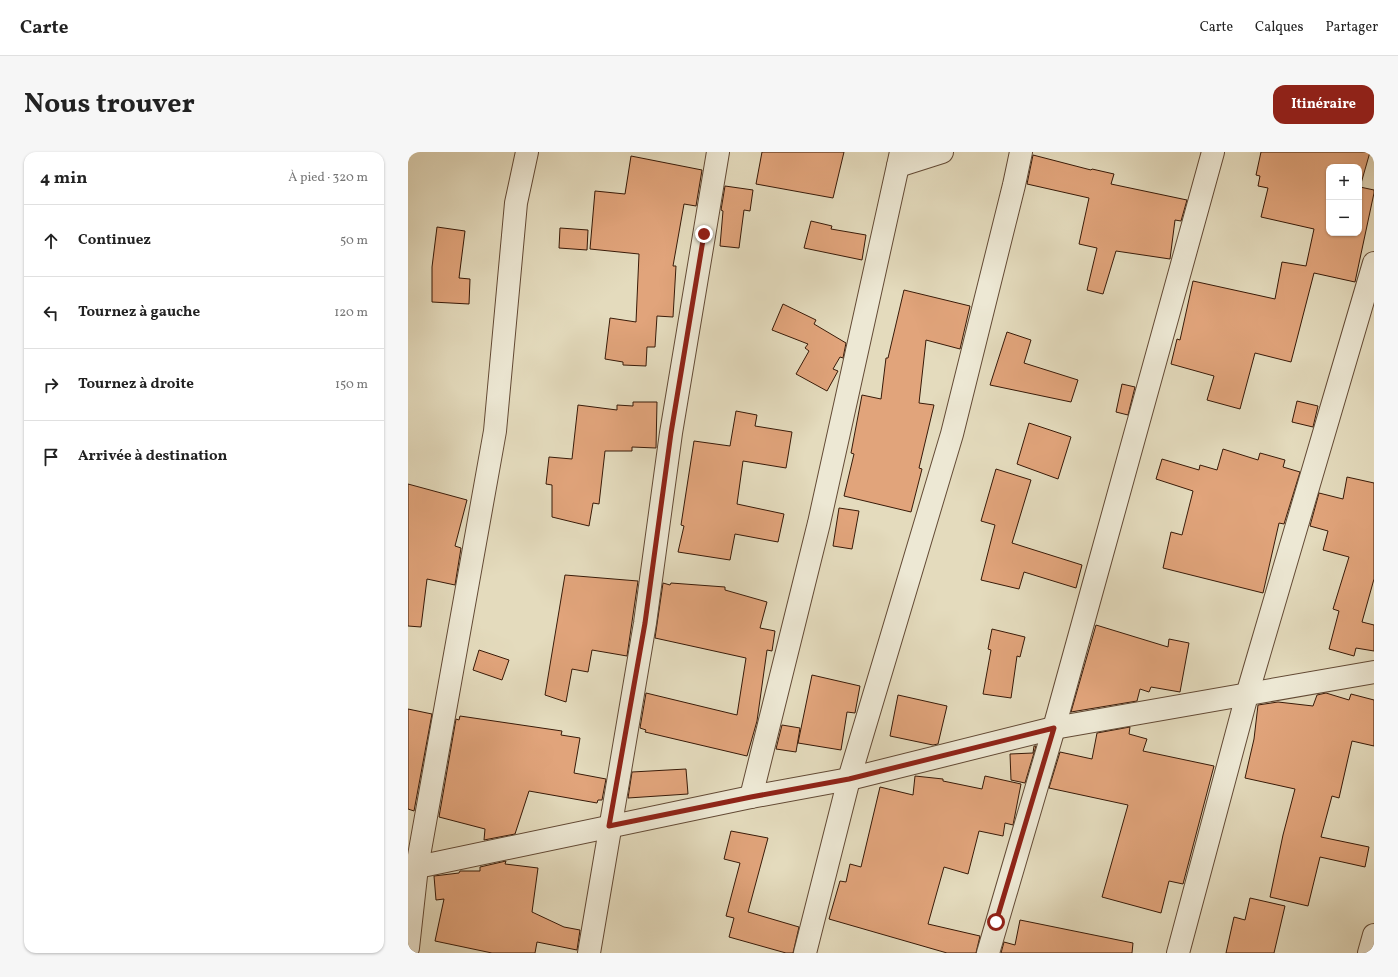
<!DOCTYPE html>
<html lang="fr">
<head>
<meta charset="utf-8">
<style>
	:root { --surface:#fff; --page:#f6f6f6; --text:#222; --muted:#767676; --line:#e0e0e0; --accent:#8f2418 }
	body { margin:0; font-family:Vollkorn,serif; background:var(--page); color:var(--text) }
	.controls { position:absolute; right:12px; top:12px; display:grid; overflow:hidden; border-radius:8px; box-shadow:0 1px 3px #0004 }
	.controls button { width:36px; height:36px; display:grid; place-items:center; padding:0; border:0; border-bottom:1px solid var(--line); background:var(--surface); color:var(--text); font:20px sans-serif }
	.stop { position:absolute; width:12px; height:12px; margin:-9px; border:3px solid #8f2418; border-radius:50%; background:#fff }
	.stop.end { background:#8f2418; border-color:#fff; box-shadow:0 1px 4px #0008 }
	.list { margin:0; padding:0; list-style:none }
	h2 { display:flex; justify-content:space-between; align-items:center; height:52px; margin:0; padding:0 16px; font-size:17px }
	h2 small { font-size:13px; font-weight:400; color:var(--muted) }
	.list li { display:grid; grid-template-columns:26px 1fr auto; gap:12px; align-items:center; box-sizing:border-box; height:72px; padding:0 16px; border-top:1px solid var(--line) }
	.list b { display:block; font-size:15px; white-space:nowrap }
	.list em { font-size:13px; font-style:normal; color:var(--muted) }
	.icon { flex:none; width:22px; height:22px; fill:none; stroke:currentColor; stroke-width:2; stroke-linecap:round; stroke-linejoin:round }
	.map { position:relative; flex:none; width:966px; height:801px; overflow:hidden; border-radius:12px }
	header { display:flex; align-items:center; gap:24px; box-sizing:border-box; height:56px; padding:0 20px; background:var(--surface); border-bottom:1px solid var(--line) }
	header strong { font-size:19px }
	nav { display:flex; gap:22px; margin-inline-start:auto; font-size:14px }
	.intro { display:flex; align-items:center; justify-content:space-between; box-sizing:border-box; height:96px; padding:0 24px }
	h1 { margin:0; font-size:28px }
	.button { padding:10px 18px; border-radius:12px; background:var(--accent); color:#fff; font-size:14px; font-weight:700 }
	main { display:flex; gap:24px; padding:0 24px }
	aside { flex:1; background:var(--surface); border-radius:12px; box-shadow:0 1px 3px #0004 }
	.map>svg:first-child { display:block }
	.building { fill:#e1a47b; stroke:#381a08; fill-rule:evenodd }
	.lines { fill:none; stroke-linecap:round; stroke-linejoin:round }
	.minor-casing { stroke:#634a35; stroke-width:24 }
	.minor { stroke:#ede8d4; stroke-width:22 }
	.route { stroke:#8f2418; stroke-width:5 }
</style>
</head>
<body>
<header>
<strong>Carte</strong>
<nav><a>Carte</a><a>Calques</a><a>Partager</a></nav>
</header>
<div class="intro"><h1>Nous trouver</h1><a class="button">Itinéraire</a></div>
<main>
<aside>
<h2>4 min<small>À pied · 320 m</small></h2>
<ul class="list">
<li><svg class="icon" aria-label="ahead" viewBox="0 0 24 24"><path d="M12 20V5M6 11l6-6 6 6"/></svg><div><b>Continuez</b></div><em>50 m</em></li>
<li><svg class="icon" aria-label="left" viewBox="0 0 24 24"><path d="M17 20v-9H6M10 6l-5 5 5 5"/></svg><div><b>Tournez à gauche</b></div><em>120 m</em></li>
<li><svg class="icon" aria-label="right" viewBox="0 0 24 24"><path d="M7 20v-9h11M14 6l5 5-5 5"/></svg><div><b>Tournez à droite</b></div><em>150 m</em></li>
<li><svg class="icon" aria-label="arrive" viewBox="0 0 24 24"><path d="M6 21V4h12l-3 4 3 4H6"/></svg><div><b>Arrivée à destination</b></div></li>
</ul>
</aside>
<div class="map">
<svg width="966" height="801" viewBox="0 0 966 801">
	<rect width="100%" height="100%" fill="#e4dbbd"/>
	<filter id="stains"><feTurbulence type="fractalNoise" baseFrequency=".005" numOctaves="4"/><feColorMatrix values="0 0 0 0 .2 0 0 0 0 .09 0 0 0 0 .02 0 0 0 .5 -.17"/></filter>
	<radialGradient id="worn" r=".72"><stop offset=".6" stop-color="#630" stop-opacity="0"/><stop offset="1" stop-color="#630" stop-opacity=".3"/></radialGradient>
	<!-- building -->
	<g class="building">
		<path d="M354 0H436L425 46 348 32Z"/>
		<path d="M853 0H962L952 35 966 38V41L947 130 906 121 883 210 847 201 832 257 799 248 806 224 763 212 769 187 772 188 785 129 867 147 874 110 898 114 906 77 853 65 860 36 850 34 852 24 848 23ZM921 15H951V81H921Z"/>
		<path d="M625 3 683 18 684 17 706 22 703 32 779 48 773 69 767 68 762 107 708 99 695 142 679 138 689 96 671 92 681 46 619 32Z"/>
		<path d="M223 4 294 18 288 54 276 52 265 114H268L265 165 249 164 247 195H239L238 214 215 213V210L197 207 202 166 228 170 231 102 182 97 187 39 217 42Z"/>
		<path d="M317 34 345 38 342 59 336 58 331 96 312 94 315 59 313 58Z"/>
		<path d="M403 69 424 74 423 77 458 83 454 108 396 96Z"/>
		<path d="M29 75 57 79 51 126 62 127 61 152 24 150V115Z"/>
		<path d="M152 76 180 78 179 98 151 96Z"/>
		<path d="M496 138 562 154 552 197 518 188 511 251 526 253 511 316 514 317 503 360 436 344 446 302 443 301 454 243 473 247 478 206H480Z"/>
		<path d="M375 152 408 168 406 172 438 191 435 206 432 205 425 217 430 219 419 239 388 222 401 199 397 196 400 192 364 178Z"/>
		<path d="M599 180 623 188 616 211 670 228 663 250 582 233Z"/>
		<path d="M714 232 727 235 720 263 708 260Z"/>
		<path d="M889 249 910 254 905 275 884 270Z"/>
		<path d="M225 250H249L248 296 224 295V299H197L191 352 185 351 181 374 144 365V333L138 332 141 305 164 307 170 253 209 258V253L225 254Z"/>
		<path d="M328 259 349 263 347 274 384 280 378 316 335 309 329 352 376 362 370 390 327 382 322 408 270 400 276 374 273 373 286 289 322 294Z"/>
		<path d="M621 271 663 285 650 327 609 312Z"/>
		<path d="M815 297 850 308 852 301 877 308 875 315 892 320 876 372 871 371 855 441 755 416 763 380 774 383 785 339 748 327 754 307 791 318 792 313 809 318Z"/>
		<path d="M588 317 623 328 604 391 674 413 668 436 616 420 611 437 573 428 587 373 573 369Z"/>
		<path d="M939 325 966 331V427L954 470 966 473V499L948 496 946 504 921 497 931 459 925 457 941 405 915 398 920 379 902 374 911 341 935 347Z"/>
		<path d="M0 332 59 348 47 394 53 396 47 433 19 427 13 475 0 474Z"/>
		<path d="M431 356 451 359 444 397 425 394Z"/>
		<path d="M157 423 230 429 219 504 184 498 180 520 164 517 158 550 137 543Z"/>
		<path d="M255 431 262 433 263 431 317 435V438L359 450 352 476 367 479 364 499 359 498 349 569 339 604 237 580 238 578 232 576 238 541 329 563 338 506 247 486Z"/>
		<path d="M688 473 760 495 761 487 781 491 772 540 743 535 741 540 732 537 729 549 663 560Z"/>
		<path d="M584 477 617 485 612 505 609 504 603 546 575 542 583 498 580 497Z"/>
		<path d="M71 498 101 508 94 528 65 518Z"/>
		<path d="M404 523 452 534 447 561 439 560 433 598 390 591Z"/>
		<path d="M918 541 941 548 943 542 966 548V594L944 589 931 646 924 644 913 685 961 695 957 715 912 705 900 754 862 745 875 683 887 637 837 626 846 587 850 553 870 550 905 554 909 543Z"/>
		<path d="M490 543 539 554 530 592 525 593 482 584Z"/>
		<path d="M0 557 24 562 6 659 0 657Z"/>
		<path d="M52 564 154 579 153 583 172 586 166 621 198 627 194 648H190L189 651 121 639 107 682 76 688 77 677 31 665 48 567 51 568Z"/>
		<path d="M374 573 392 576 388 600 368 597Z"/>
		<path d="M722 575 721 582 739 587 735 599 806 614 775 732 761 729 753 761 694 745 720 653 641 636 652 600 684 607 689 581Z"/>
		<path d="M626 594H628L617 631 603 628 602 602 625 601Z"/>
		<path d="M278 617 280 642 220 646 224 620Z"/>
		<path d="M507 624 535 627V629L574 637 577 624 613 632 605 673 597 671 595 684 571 679 560 722 536 715 520 772 572 784 568 801H539L421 767 432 729 438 730 442 712 453 715 472 635 505 643Z"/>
		<path d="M323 679 360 686 340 760 391 775 385 801H378L321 785 326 766 318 764 332 711 316 707Z"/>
		<path d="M98 709 97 712 130 716 124 760 156 775 172 778 169 798 129 790 127 801H84L27 789 36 747 28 748 26 724 51 721 52 719H72V715Z"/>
		<path d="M842 746 877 754 866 801H818L826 765 837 768Z"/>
		<path d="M612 768 725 791 724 801H593L596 790 607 793Z"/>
	</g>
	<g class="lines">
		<defs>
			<g id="minor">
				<path d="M490 14 534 0"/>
				<path d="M343 645 411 371 493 0"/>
				<path d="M0 717 343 645 441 627 646 576 966 520"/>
				<path d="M0 796 9 715 87 279 108 51 119 0"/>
				<path d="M181 801 237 471 263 281 310 0"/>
				<path d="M397 801 441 627 544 282 606 33 613 0"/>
				<path d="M580 801 646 576 805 0"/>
				<path d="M770 801 839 543 966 111"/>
				<path d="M961 801 966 783"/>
			</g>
		</defs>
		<!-- minor casing -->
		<use href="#minor" class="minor-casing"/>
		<!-- minor -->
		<use href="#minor" class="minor"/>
	</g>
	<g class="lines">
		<!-- route -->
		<path class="route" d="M296 82 263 281 237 471 201 674 343 645 441 627 646 576 588 770"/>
	</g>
	<rect width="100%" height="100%" filter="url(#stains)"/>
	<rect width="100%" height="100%" fill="url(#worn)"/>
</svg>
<div class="controls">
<button>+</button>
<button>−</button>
</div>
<div class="stop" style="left:588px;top:770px"></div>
<div class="stop end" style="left:296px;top:82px"></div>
</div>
</main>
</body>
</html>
